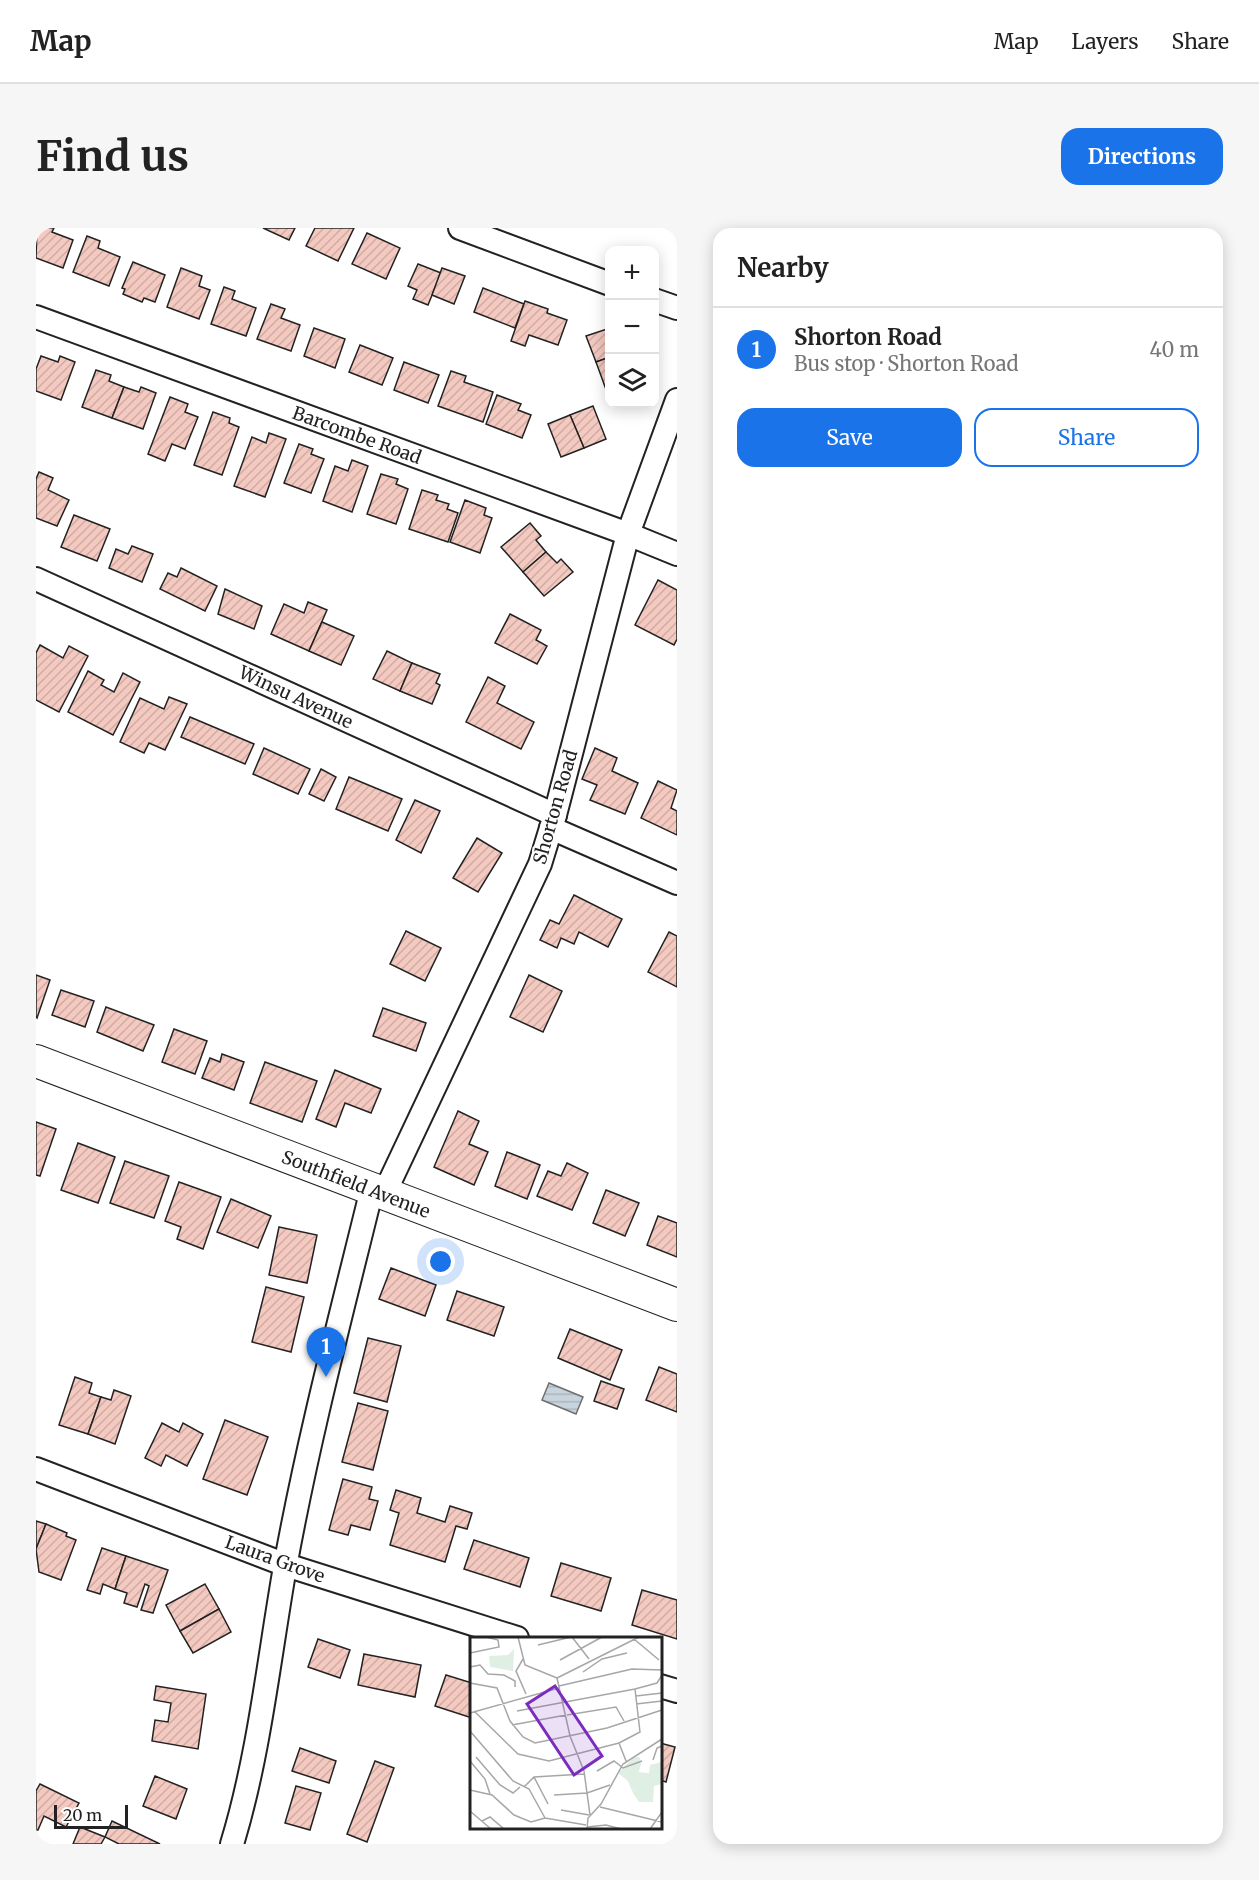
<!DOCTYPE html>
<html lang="en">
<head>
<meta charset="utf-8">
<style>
	:root { --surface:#fff; --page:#f6f6f6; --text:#222; --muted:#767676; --line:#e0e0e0; --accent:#1a73e8 }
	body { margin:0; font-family:Merriweather,serif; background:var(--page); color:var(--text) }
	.controls { position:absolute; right:18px; top:18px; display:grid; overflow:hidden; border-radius:12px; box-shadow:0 3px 15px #0003 }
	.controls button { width:54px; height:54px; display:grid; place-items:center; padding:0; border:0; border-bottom:2px solid var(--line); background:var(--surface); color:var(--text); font:30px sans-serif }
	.scale { position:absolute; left:18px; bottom:15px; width:74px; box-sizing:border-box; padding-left:6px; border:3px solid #222; border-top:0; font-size:16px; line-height:21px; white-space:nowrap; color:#222; -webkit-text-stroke:4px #fff; paint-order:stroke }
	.you { position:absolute; left:405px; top:1034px; width:21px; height:21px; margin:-15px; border:4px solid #fff; border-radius:50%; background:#1a73e8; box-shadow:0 0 0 9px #1a73e833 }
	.badge { display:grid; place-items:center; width:39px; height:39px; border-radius:50%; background:var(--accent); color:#fff; font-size:20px; font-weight:700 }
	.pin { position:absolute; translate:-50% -50px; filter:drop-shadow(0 2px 3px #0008) }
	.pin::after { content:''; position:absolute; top:32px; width:21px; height:18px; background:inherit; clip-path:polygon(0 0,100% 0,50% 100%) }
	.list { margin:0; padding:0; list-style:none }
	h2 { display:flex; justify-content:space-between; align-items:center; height:78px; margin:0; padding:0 24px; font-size:26px }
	h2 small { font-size:20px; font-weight:400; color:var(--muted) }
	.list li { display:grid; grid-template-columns:39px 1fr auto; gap:18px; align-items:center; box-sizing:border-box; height:84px; padding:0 24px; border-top:2px solid var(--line) }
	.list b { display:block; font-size:22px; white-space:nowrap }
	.list p { margin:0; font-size:20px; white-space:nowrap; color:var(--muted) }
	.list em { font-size:20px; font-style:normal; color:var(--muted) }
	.actions { display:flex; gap:12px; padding:18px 24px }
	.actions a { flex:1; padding:14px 0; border:2px solid var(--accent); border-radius:18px; text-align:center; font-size:21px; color:var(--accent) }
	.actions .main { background:var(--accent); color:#fff }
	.icon { flex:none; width:33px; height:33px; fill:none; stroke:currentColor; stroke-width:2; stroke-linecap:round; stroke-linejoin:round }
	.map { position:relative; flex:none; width:641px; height:1616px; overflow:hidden; border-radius:18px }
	header { display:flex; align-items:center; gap:36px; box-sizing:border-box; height:84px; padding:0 30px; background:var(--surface); border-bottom:2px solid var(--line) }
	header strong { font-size:28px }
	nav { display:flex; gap:33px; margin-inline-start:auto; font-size:21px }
	.intro { display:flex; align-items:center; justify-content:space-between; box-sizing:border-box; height:144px; padding:0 36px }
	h1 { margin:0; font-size:42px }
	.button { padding:15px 27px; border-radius:18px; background:var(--accent); color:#fff; font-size:21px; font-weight:700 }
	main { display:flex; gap:36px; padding:0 36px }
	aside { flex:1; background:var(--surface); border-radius:18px; box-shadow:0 3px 15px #0003 }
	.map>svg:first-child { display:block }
	.water { fill:url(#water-rules); stroke:#6f6f6f; stroke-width:1.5 }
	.building { fill:url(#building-hatch); stroke:#222; stroke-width:1.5 }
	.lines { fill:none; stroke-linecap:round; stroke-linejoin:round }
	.street-casing { stroke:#222; stroke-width:26 }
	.secondary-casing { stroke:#222; stroke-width:34 }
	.street { stroke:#fff; stroke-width:22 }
	.secondary { stroke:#fff; stroke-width:32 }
	.labels { text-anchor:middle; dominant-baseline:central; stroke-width:4.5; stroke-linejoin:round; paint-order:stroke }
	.street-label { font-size:18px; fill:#222; stroke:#fff }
	.inset-road { fill:none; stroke:#a7a7a7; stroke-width:1.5 }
	.view { fill:#7b2cbf; fill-opacity:0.15; stroke:#7b2cbf; stroke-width:3 }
	.inset-edge { fill:none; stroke:#222; stroke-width:3 }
</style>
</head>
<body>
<header>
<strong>Map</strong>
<nav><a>Map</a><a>Layers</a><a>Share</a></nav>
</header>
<div class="intro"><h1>Find us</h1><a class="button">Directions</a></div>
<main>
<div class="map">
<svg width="641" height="1616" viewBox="0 0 641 1616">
	<defs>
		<pattern id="water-rules" width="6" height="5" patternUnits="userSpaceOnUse" patternTransform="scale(1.5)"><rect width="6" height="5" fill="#c7d3dd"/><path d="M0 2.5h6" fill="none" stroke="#abb5bd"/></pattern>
		<pattern id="building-hatch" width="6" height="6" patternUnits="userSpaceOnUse" patternTransform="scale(1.5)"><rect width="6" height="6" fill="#f3c9c0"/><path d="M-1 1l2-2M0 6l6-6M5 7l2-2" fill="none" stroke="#d0aca5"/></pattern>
	</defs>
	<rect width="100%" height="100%" fill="#fff"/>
	<!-- water -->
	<path class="water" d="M513 1155 547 1169 540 1186 506 1172Z"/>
	<!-- building -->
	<g class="building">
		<path d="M1 0H18L16 4 37 12 27 40 0 30Z"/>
		<path d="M227 0H259L253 12Z"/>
		<path d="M279 0H318L302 33 270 18Z"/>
		<path d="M331 5 364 20 350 51 316 36Z"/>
		<path d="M51 8 64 13 62 20 84 29 73 58 37 44Z"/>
		<path d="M97 34 129 47 119 74 108 70 106 74 87 66 89 61 86 60Z"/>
		<path d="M382 36 405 45 392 77 377 71 381 62 372 58Z"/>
		<path d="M145 40 166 48 163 58 174 62 163 91 131 79Z"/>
		<path d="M406 40 429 48 418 76 396 67Z"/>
		<path d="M188 59 199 63 196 71 220 80 210 108 175 96Z"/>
		<path d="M447 60 488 76 479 100 438 84Z"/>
		<path d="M489 73 512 81 511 85 531 92 522 117 493 107 489 118 475 113Z"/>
		<path d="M235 76 249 81 245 90 264 97 255 123 221 111Z"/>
		<path d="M278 100 309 111 299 140 268 128Z"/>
		<path d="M574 100V129L560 134 550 108Z"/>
		<path d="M324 117 357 130 346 157 313 144Z"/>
		<path d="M5 128 22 134 24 128 39 134 25 172 0 163V141Z"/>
		<path d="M574 129V167H572L560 134Z"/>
		<path d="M368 134 403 147 392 175 358 162Z"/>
		<path d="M60 142 75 147 73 153 88 159 76 190 46 179Z"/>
		<path d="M415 143 430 148 428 154 457 164 447 194 402 178Z"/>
		<path d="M88 159 103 164 105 159 120 165 107 201 76 190Z"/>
		<path d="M461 167 485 176 482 182 495 187 486 210 450 196Z"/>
		<path d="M134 169 152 176 149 184 162 189 149 221 136 216 129 233 112 226Z"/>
		<path d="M557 178 570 211 548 220 534 187Z"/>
		<path d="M177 184 194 190 193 195 203 199 186 247 158 237Z"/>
		<path d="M534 187 548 220 525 229 512 196Z"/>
		<path d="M233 205 250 211 229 269 198 258 216 209 230 215Z"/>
		<path d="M263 216 277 221 275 226 288 231 275 265 248 255Z"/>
		<path d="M316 232 332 238 316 284 287 273 299 238 312 243Z"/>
		<path d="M3 244 17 250 12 262 33 272 21 298 0 290V251Z"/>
		<path d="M345 246 362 251 360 256 372 261 360 296 331 286Z"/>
		<path d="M386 262 402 267 400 272 413 276 411 281 422 285 412 314 373 301Z"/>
		<path d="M429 272 450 280 448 287 456 290 444 325 414 314Z"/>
		<path d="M38 287 74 301 61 333 25 319Z"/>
		<path d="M494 295 505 308 500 312 510 324 487 344 465 319Z"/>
		<path d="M96 318 117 326 106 354 73 340 80 321 92 326Z"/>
		<path d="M510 324 521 335 525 331 537 344 508 368 487 344Z"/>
		<path d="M145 340 181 358 169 383 124 361 132 345 141 349Z"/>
		<path d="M622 352 641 362V411L638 417 599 397Z"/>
		<path d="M189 361 226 378 218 401 182 386Z"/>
		<path d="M272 374 291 382 273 423 235 406 248 376 268 385Z"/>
		<path d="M474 386 505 402 500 412 511 418 501 436 459 415Z"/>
		<path d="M286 394 318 408 305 437 273 423Z"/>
		<path d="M4 417 27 430 33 418 52 428 23 484 0 472V425Z"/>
		<path d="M351 423 376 435 364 463 337 451Z"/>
		<path d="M376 435 404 446 400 455 404 457 396 476 364 463Z"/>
		<path d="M52 443 68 452 65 457 78 464 87 445 104 454 77 507 32 484Z"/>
		<path d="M452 449 469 458 461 475 498 494 485 521 430 494Z"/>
		<path d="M133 469 151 476 129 522 113 515 108 525 84 514 104 470 128 481Z"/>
		<path d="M154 489 218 516 209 536 145 509Z"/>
		<path d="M228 520 274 541 262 566 217 546Z"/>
		<path d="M559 520 581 530 576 543 602 555 589 586 554 572 561 557 546 551Z"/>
		<path d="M285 541 300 549 288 573 273 566Z"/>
		<path d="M313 549 366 571 352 603 300 581Z"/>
		<path d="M622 553 641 562 635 580 641 583V607L605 590Z"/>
		<path d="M379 572 404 583 385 625 360 612Z"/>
		<path d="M441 610 466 625 442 664 417 650Z"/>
		<path d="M538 667 586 691 572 719 543 704 538 716 525 710 521 720 504 712 514 692 523 696Z"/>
		<path d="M370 703 405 720 389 753 354 736Z"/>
		<path d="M633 704 641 708V759L612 744Z"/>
		<path d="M0 747 14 752 1 790 0 789Z"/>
		<path d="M493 747 526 763 507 804 474 789Z"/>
		<path d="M25 762 58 773 49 799 16 787Z"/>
		<path d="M70 779 118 797 107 823 61 804Z"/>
		<path d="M347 780 390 795 380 823 337 808Z"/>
		<path d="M138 801 171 813 159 846 126 834Z"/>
		<path d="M186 826 208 834 198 862 166 850 174 830 184 834Z"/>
		<path d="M229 834 281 853 266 894 214 875Z"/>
		<path d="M299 842 345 861 335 885 309 875 300 899 280 891Z"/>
		<path d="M422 883 443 893 433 916 452 924 438 957 398 939Z"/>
		<path d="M0 894 20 901 4 948 0 947Z"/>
		<path d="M42 915 79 929 62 975 25 962Z"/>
		<path d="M471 924 504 937 491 971 459 958Z"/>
		<path d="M89 933 133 948 118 990 74 975Z"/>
		<path d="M531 935 552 945 536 982 501 968 512 943 525 948Z"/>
		<path d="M143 954 185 969 167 1021 141 1011 145 999 129 993Z"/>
		<path d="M570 962 603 975 589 1008 557 995Z"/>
		<path d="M195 971 235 988 222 1020 181 1004Z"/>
		<path d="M622 988 641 995V1029L611 1017Z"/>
		<path d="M243 999 281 1007 271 1055 233 1047Z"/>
		<path d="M355 1040 400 1057 389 1088 343 1071Z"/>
		<path d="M230 1059 268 1069 255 1124 216 1114Z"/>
		<path d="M421 1063 468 1079 458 1108 411 1092Z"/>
		<path d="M534 1101 586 1122 574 1152 522 1130Z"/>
		<path d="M332 1110 365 1118 351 1174 318 1165Z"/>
		<path d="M623 1139 641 1146V1184L610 1172Z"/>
		<path d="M39 1149 56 1155 53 1165 65 1169 52 1206 23 1197Z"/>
		<path d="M565 1153 588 1161 581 1181 558 1173Z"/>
		<path d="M78 1162 95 1168 79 1216 52 1206 65 1169 75 1172Z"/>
		<path d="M322 1175 352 1183 337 1242 306 1234Z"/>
		<path d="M189 1192 232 1209 211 1267 167 1251Z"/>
		<path d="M126 1195 143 1204 147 1195 167 1206 151 1238 130 1227 125 1238 109 1230Z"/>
		<path d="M307 1251 336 1259 333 1271 342 1273 334 1302 315 1297 312 1307 293 1302Z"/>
		<path d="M360 1262 385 1270 381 1285 409 1294 414 1278 436 1285 431 1301 420 1298 409 1334 354 1317 363 1285 354 1282Z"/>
		<path d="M0 1293 10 1296 0 1321Z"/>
		<path d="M10 1296 31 1305 30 1308 40 1312 25 1352 3 1344 0 1321Z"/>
		<path d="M438 1312 493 1330 484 1359 428 1341Z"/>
		<path d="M66 1320 90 1328 79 1361 67 1356 64 1366 51 1362Z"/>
		<path d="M90 1328 132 1342 117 1385 105 1382 113 1358 109 1356 101 1379 88 1375 91 1365 79 1361Z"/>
		<path d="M525 1335 575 1350 565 1383 515 1368Z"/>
		<path d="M169 1356 183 1381 144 1403 130 1377Z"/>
		<path d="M606 1362 641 1372V1411L596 1397Z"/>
		<path d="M183 1381 195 1404 157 1425 144 1403Z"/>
		<path d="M282 1411 314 1422 304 1450 272 1439Z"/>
		<path d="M328 1426 385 1437 379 1469 322 1457Z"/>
		<path d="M410 1447 436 1455V1490L399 1478Z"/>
		<path d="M120 1458 170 1466 162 1521 116 1513 119 1492 132 1494 135 1475 118 1472Z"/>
		<path d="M624 1515 639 1519 630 1554 624 1552Z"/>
		<path d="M264 1520 300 1533 293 1555 256 1543Z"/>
		<path d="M339 1533 358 1540 331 1614 311 1606Z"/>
		<path d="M119 1548 151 1561 140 1591 107 1578Z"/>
		<path d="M4 1556 43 1575 30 1599 8 1588 2 1602H0V1563Z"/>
		<path d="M260 1558 285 1565 274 1602 249 1595Z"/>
		<path d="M76 1593 124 1616H83L69 1609Z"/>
		<path d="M44 1599 69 1609 65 1616H37Z"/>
	</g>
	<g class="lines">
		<defs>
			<g id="street">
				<path d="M424 0 574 56"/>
				<path d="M618 72 641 80"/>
				<path d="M0 89 592 306 641 326"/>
				<path d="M0 351 519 587"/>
				<path d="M515 600 641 655"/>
				<path d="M348 966 504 636 519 587 592 306 641 172"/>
				<path d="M0 1241 250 1337 481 1410"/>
				<path d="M624 1458 641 1463"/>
				<path d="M196 1616C223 1528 233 1430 249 1339 272 1212 305 1087 336 961"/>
			</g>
			<path id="secondary" d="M0 833 641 1077"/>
		</defs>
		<!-- street casing -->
		<use href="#street" class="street-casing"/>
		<!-- secondary casing -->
		<use href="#secondary" class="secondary-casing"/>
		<!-- street -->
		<use href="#street" class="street"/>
		<!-- secondary -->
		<use href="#secondary" class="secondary"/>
	</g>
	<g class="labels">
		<!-- street labels -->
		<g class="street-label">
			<text transform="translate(321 207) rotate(20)">Barcombe Road</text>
			<text transform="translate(260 469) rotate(25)">Winsu Avenue</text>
			<text transform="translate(519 579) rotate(-74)">Shorton Road</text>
			<text transform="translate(320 956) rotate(21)">Southfield Avenue</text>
			<text transform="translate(239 1331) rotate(20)">Laura Grove</text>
		</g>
	</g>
	<!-- overview -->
	<g transform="translate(434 1409)">
		<rect width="192" height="192" fill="#fff"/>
		<path d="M192 125V147L184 149 183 165H169L163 156 168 135 179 136 180 128Z" fill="#e0efe3"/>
		<path d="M44 12 43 34 20 30 19 19 38 18ZM164 120H170L171 127 163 156 158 144 148 136Z" fill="#e0efe3"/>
		<path class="inset-road" d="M48 0 55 28 87 41M102 0 119 22M164 2 189 23M68 8 101 0M0 16 29 10 28 3 16 0M53 22 46 34 56 57M90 23 132 0M0 30 10 28 18 37 34 38 45 44V50M113 35 132 22 157 16M87 41 169 0M87 41 100 99M0 46 27 51 40 84 53 100 65 106 137 91 192 73M89 49 162 32 192 33M166 59 192 56M166 67 192 64M4 74 48 117 79 124 149 106 170 95 165 52M47 74 165 52 187 46 192 38M0 76 89 51M97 78 146 70 154 84M42 88 96 78M0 94 43 144 59 152 75 181M100 99 114 134 120 178M149 106 156 124M6 120 30 148 43 156 50 150M183 123 187 111 192 109M0 124 15 142 20 157M127 134 144 124 153 131 172 124M64 140 78 167M54 150 64 140 114 137M0 153 22 158 44 178 61 185 75 181 116 188M84 158 117 156 140 148M130 170 192 185M91 173 119 178M0 174 21 192M12 184 20 180 34 192M117 190 136 188 151 192M117 192 118 181 131 167 153 127 192 102M180 192 192 175"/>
		<path class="view" d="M85 49 132 119 104 138 57 67Z"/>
		<rect width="192" height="192" class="inset-edge"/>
	</g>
</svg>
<div class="controls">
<button>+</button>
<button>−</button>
<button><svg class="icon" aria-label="layers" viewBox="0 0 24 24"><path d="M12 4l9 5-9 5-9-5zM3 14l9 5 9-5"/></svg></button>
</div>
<div class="scale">20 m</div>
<div class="you"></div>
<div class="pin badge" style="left:290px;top:1149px">1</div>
</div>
<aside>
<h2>Nearby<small></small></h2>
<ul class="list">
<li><span class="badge">1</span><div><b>Shorton Road</b><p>Bus stop · Shorton Road</p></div><em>40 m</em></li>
</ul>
<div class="actions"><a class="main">Save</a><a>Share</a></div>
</aside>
</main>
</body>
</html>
